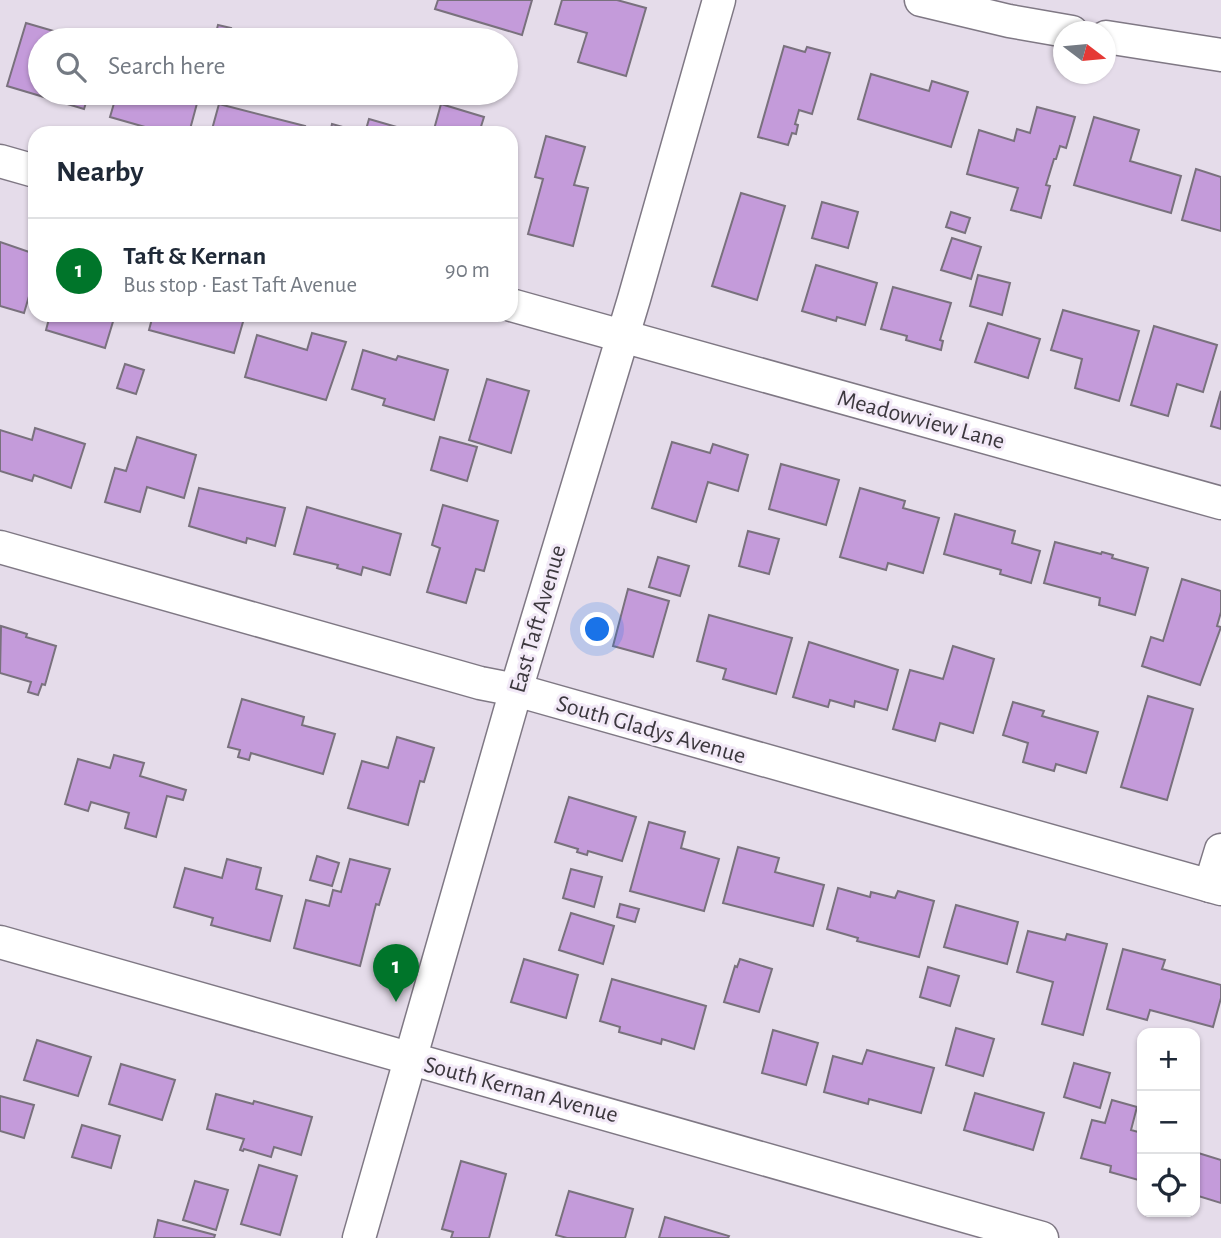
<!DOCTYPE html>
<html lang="en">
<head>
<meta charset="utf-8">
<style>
	:root { --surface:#fff; --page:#f2f2f3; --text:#1f2937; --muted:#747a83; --line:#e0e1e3; --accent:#00752a }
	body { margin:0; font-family:"Alegreya Sans",sans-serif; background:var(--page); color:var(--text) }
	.controls { position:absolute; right:21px; bottom:21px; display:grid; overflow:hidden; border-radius:14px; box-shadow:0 2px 5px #0004 }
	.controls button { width:63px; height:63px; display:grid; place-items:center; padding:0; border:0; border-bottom:2px solid var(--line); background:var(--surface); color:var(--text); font:35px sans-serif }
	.compass { position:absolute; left:1053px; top:21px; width:63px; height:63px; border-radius:50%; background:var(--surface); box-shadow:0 2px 5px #0004; rotate:106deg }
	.you { position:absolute; left:598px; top:630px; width:24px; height:24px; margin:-18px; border:5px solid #fff; border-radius:50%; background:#1a73e8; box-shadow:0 0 0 10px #1a73e833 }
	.badge { display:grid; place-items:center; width:46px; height:46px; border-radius:50%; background:var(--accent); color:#fff; font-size:23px; font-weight:700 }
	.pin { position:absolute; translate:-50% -58px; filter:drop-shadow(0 2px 4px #0008) }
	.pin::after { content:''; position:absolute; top:37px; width:24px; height:21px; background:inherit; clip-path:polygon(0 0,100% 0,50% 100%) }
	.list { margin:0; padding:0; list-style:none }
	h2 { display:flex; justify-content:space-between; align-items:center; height:91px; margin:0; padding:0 28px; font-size:30px }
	h2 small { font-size:23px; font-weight:400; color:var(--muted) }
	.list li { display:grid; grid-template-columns:46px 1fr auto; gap:21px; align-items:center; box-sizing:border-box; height:105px; padding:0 28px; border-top:2px solid var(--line) }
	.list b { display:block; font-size:26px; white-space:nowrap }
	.list p { margin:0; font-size:23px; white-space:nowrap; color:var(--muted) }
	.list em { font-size:23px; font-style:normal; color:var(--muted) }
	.icon { flex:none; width:38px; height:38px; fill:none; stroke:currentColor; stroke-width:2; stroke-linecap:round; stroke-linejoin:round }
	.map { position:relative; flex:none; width:1221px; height:1238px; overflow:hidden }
	.search { position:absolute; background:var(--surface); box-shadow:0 2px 5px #0004; left:28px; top:28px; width:490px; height:77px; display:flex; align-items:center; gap:18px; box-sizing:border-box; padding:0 24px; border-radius:38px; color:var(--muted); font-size:26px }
	.panel { position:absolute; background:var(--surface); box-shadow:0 2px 5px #0004; left:28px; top:126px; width:490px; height:196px; border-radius:21px }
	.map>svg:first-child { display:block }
	.building { fill:#c49bda; stroke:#79717d; stroke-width:2 }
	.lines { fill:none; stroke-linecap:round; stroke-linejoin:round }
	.minor-casing { stroke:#7f7884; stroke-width:35 }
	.minor { stroke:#fff; stroke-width:32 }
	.labels { text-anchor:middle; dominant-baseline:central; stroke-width:6; stroke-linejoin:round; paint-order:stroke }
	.street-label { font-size:24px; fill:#3c383e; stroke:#f2e9f7 }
</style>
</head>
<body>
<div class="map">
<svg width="1221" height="1238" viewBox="0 0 1221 1238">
	<rect width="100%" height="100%" fill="#e5dcea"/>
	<!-- building -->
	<g class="building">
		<path d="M438 0H532L522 35 435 9Z"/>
		<path d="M562 0H617L646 8 626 76 578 62 587 33 555 24Z"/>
		<path d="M26 23 74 37 73 40H40V93H89L84 109 7 86Z"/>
		<path d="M218 25 231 28 228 40H214Z"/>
		<path d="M784 46 805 52 807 47 830 53 812 114 799 110 795 124 798 125 796 134 792 133 788 145 758 137Z"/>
		<path d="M871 74 929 91 932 81 968 92 951 147 858 119Z"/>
		<path d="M117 93H196L195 95 199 96 189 133H166L110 117Z"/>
		<path d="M219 104 305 126 303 133H211Z"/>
		<path d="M441 104 484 117 479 133H433Z"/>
		<path d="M1037 107 1075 117 1066 148 1060 146 1056 159H1054L1046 185 1050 186 1041 218 1011 210 1018 188 967 174 979 130 1014 141 1017 129 1030 133Z"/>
		<path d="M1094 117 1139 130 1130 161 1181 176 1171 213 1074 185Z"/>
		<path d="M369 119 414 132 413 133H365Z"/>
		<path d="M332 124 364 133H330Z"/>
		<path d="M546 136 585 147 574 185 588 188 573 246 528 234 543 179 535 177Z"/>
		<path d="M1196 169 1221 177V231L1182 220Z"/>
		<path d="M741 193 785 206 757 300 712 286Z"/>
		<path d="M822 202 858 212 848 248 812 238Z"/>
		<path d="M951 212 970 218 965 233 946 227Z"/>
		<path d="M952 238 981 247 971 279 941 270Z"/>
		<path d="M0 242 35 254V276L24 313 0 306Z"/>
		<path d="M816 265 877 283 865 325 837 317 836 321 802 311Z"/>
		<path d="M978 275 1010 283 1002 315 970 306Z"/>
		<path d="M893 287 951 303 940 340 943 341 941 350 906 340 907 336 881 329Z"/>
		<path d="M1063 310 1139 331 1119 401 1075 388 1082 359 1051 350Z"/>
		<path d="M50 315H115L105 348 46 330Z"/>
		<path d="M153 315H245L234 353 149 330Z"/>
		<path d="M988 323 1040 339 1028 378 975 362Z"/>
		<path d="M1154 326 1217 345 1203 392 1177 384 1168 416 1131 405Z"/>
		<path d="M312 333 346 342 326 400 245 377 257 335 307 350Z"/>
		<path d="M363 350 396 360 398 356 448 370 434 420 383 405 385 399 352 389Z"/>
		<path d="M125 364 144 370 136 394 117 388Z"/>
		<path d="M487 379 529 391 511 453 469 440Z"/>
		<path d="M1221 391V429L1211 426Z"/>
		<path d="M35 428 85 444 71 488 34 475 32 481 0 471V430L32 440Z"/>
		<path d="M137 437 196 455 184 498 147 487 140 512 105 502 115 468 126 471Z"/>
		<path d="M440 437 477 447 467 481 431 470Z"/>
		<path d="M672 442 710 453 713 444 748 455 738 491 708 482 696 522 652 508Z"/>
		<path d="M781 464 839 480 826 525 769 509Z"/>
		<path d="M199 488 285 508 275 546 247 538 246 543 189 526Z"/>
		<path d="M860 488 905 501 903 508 939 518 923 573 888 563 886 570 840 557Z"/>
		<path d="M443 505 498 521 484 571 476 569 466 603 427 592 440 548 432 545Z"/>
		<path d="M307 507 401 534 390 575 363 567 361 575 337 568 338 565 294 554Z"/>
		<path d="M955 514 1015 531 1012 543 1040 551 1031 583 1000 574 1001 570 944 554Z"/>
		<path d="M748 531 779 539 769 574 739 566Z"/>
		<path d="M1055 542 1101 554 1102 552 1113 555 1112 558 1148 568 1135 615 1099 605 1100 598 1044 583Z"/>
		<path d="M658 557 689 566 680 596 649 587Z"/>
		<path d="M1182 579 1221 591V612L1217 626 1221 627 1200 685 1142 666 1151 637 1163 641Z"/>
		<path d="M628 589 669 601 653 657 613 646Z"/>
		<path d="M709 615 792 638 776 694 723 679 726 669 697 661Z"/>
		<path d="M1 626 27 634 26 637 56 646 45 685 42 684 38 695 28 692 31 682 0 673Z"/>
		<path d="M809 642 898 670 887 710 855 701 854 707 830 700 828 707 793 697Z"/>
		<path d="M953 646 994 659 973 733 940 723 935 741 893 729 910 670 943 679Z"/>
		<path d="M1148 696 1193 709 1167 800 1121 787Z"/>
		<path d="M242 699 304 717 302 725 335 734 323 774 251 753 249 760 238 757 240 750 228 747Z"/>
		<path d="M1013 702 1044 711 1042 716 1098 732 1086 773 1056 764 1054 771 1023 762 1028 743 1003 735Z"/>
		<path d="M397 737 434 748 424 782 420 781 408 825 348 808 362 761 388 768Z"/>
		<path d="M114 755 144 763 140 776 186 790 183 800 167 796 156 837 125 828 129 813 91 802 88 811 65 804 78 759 110 768Z"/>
		<path d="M569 797 636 817 622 861 588 851 587 855 577 852 578 849 555 842Z"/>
		<path d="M649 822 685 832 681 848 719 859 704 911 630 891Z"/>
		<path d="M738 847 779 858 775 872 824 885 813 926 723 903Z"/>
		<path d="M317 856 339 863 332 886 310 880Z"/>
		<path d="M227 859 261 868 256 889 282 896 270 941 211 925 213 918 174 907 185 868 222 878Z"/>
		<path d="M350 859 390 869 379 905 376 904 360 966 294 948 306 900 329 906 333 890 341 892Z"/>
		<path d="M571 869 602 877 594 907 563 898Z"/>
		<path d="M838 888 870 897 871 892 895 898 898 891 934 901 919 957 857 941 858 938 827 929Z"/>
		<path d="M620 904 639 909 635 922 617 917Z"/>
		<path d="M956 905 1018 922 1007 964 944 947Z"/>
		<path d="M571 913 614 926 603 964 559 950Z"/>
		<path d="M1028 931 1065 940 1067 934 1107 944 1083 1035 1042 1024 1053 982 1017 972Z"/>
		<path d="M1123 949 1165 960 1162 969 1221 985V998L1213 1027 1150 1010 1147 1020 1107 1009Z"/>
		<path d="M524 959 578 975 566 1018 511 1002Z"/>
		<path d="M740 959 772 969 759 1012 724 1002 735 966 737 967Z"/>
		<path d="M928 967 959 976 950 1006 920 997Z"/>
		<path d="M612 979 706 1006 694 1049 662 1039 661 1044 619 1032 620 1027 600 1021Z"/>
		<path d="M956 1028 994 1039 983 1076 946 1065Z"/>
		<path d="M773 1030 818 1043 806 1085 762 1073Z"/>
		<path d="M37 1040 91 1057 78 1096 24 1080Z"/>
		<path d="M867 1050 934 1068 921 1113 869 1099 868 1104 824 1092 833 1056 862 1064Z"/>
		<path d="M1074 1063 1110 1073 1100 1108 1064 1097Z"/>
		<path d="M121 1064 175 1080 162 1120 109 1104Z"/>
		<path d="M975 1093 1044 1113 1033 1150 964 1130Z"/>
		<path d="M216 1094 253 1104 254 1101 312 1117 301 1155 274 1147 271 1157 244 1149 243 1151 240 1150 244 1139 207 1129Z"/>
		<path d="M0 1096 34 1105 24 1138 0 1131Z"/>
		<path d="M1112 1100 1137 1107 1131 1130 1142 1133V1181L1110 1172 1111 1166 1081 1158 1092 1120 1105 1123Z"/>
		<path d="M82 1125 120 1136 111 1168 72 1157Z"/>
		<path d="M1195 1152 1221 1160V1203L1195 1195Z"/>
		<path d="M461 1161 506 1174 489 1238H451L453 1232 442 1229Z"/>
		<path d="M259 1165 297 1176 280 1235 241 1224Z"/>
		<path d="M195 1181 228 1190 216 1230 183 1220Z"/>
		<path d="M569 1191 633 1209 625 1238H567L556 1235Z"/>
		<path d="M665 1217 729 1236 728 1238H659Z"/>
		<path d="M158 1220 215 1235 214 1238H154Z"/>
	</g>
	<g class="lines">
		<defs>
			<g id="minor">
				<path d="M921 0 1009 21 1072 32"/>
				<path d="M1106 37 1221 55"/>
				<path d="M0 161 35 171"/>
				<path d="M511 305 1221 503"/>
				<path d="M0 547 480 683 516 690 1221 889"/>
				<path d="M1210 886 1221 850"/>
				<path d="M0 942 1042 1238"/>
				<path d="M359 1238 516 690 634 299 719 0"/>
			</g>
		</defs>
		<!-- minor casing -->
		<use href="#minor" class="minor-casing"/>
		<!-- minor -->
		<use href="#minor" class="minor"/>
	</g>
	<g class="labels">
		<!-- street labels -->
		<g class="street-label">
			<text transform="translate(921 420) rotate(15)">Meadowview Lane</text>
			<text transform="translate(538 619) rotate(-74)">East Taft Avenue</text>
			<text transform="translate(651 730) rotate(16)">South Gladys Avenue</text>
			<text transform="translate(521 1090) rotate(15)">South Kernan Avenue</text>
		</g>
	</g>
</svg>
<div class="controls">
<button>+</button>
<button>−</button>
<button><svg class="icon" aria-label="locate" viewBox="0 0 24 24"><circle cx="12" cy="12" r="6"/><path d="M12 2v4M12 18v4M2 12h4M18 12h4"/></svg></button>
</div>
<svg class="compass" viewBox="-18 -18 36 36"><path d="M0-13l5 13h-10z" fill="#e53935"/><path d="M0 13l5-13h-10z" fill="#747a83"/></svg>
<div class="you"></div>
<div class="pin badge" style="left:396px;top:1002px">1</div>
<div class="search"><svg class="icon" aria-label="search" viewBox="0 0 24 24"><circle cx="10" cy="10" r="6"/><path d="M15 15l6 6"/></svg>Search here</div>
<section class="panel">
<h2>Nearby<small></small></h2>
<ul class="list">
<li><span class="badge">1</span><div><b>Taft &amp; Kernan</b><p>Bus stop · East Taft Avenue</p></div><em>90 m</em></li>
</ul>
</section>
</div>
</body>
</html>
